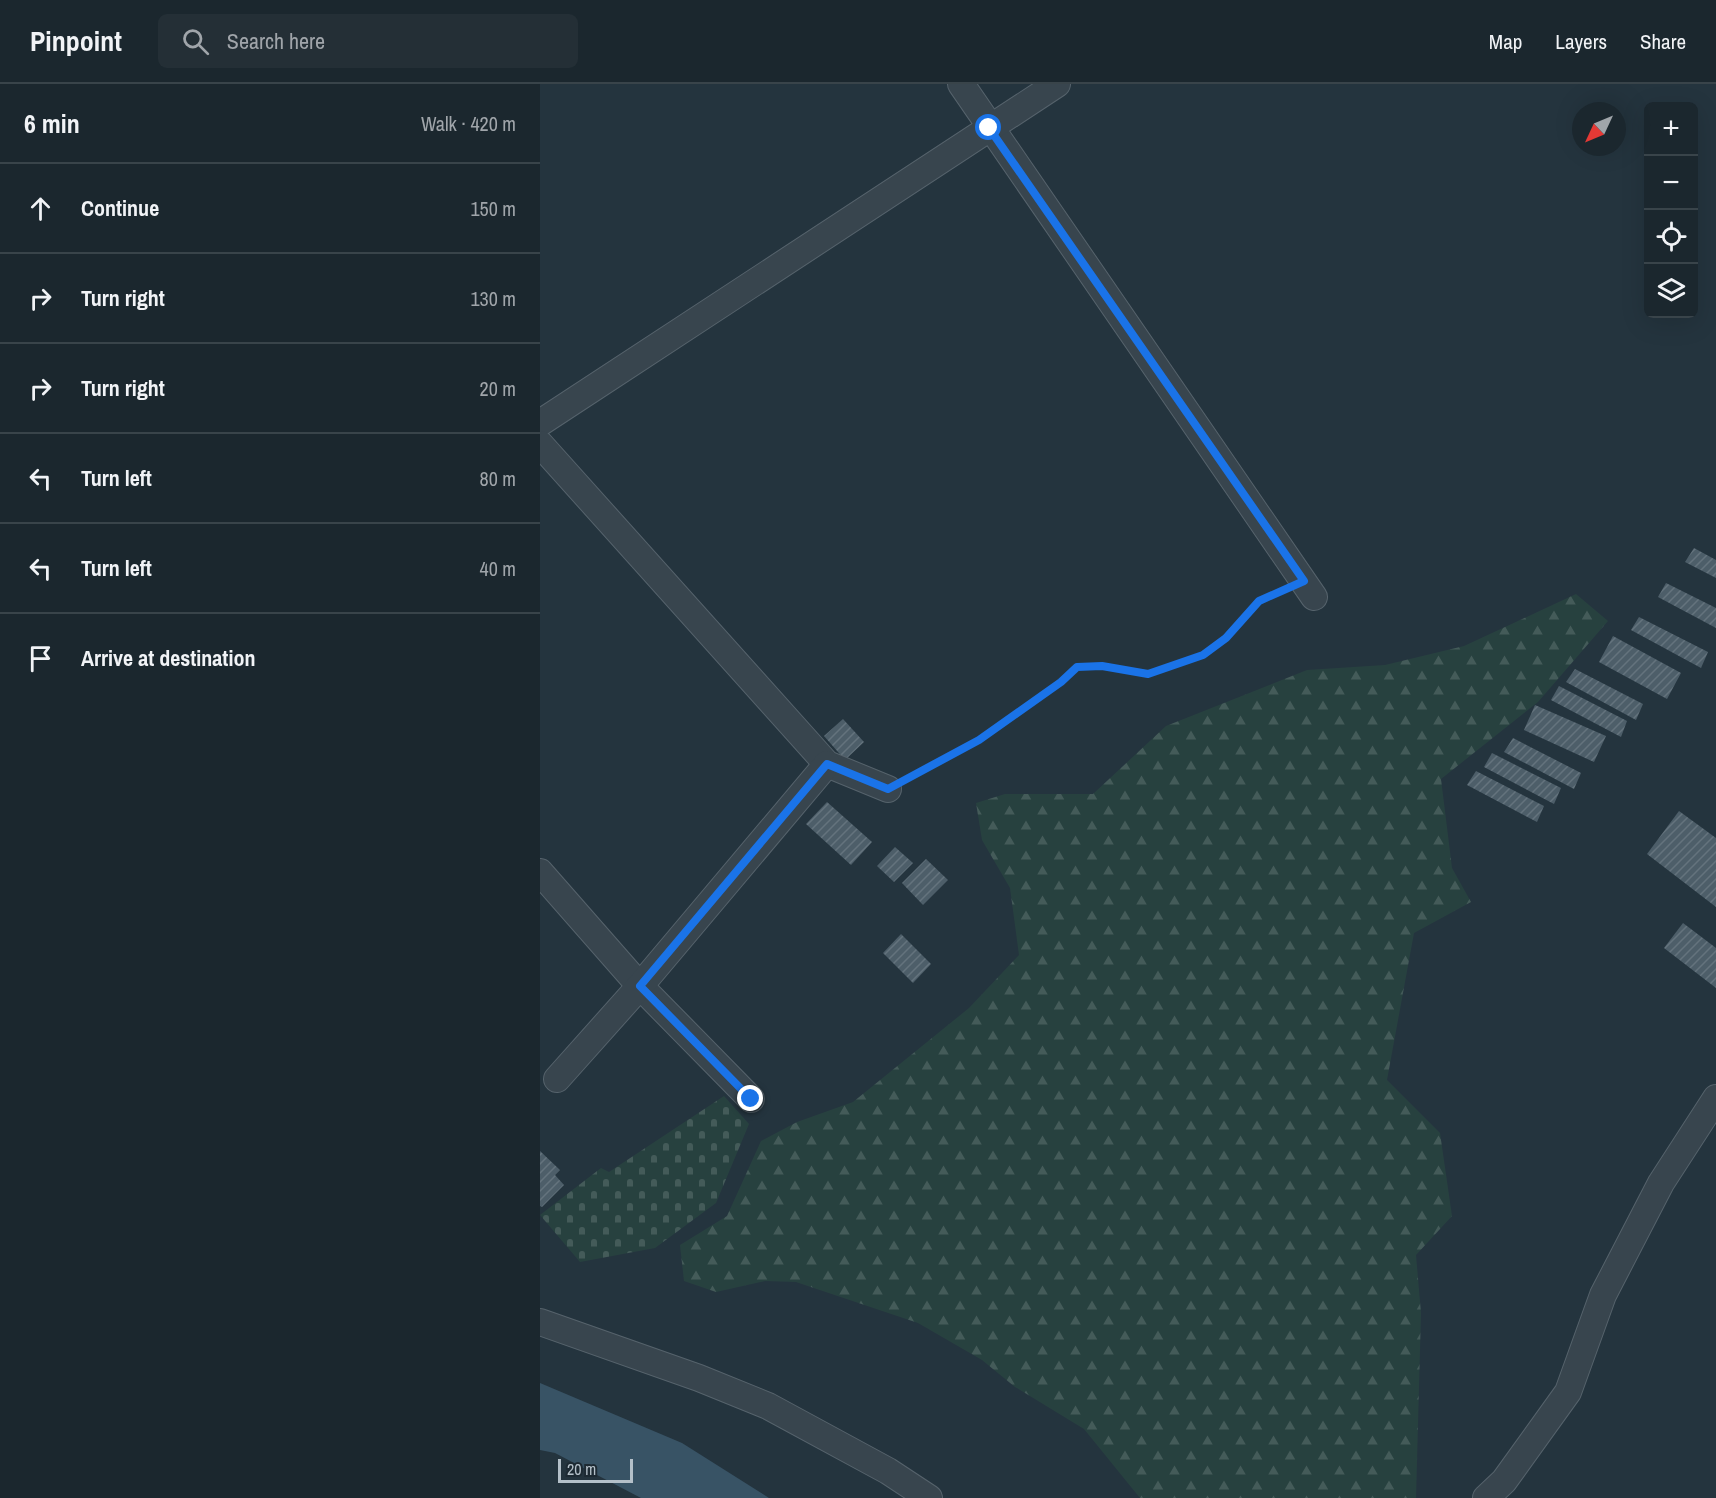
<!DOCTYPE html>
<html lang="en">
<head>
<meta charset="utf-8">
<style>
	:root { --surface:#1b272e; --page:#242f36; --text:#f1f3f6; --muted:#a0a5aa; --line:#39444a }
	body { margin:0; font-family:"Archivo Narrow",sans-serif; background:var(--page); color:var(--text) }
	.controls { position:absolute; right:18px; top:18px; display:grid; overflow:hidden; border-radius:9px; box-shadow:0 6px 24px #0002 }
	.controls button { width:54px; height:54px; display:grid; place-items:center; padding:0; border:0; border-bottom:2px solid var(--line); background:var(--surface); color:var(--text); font:30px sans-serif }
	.compass { position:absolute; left:1032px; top:18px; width:54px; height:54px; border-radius:50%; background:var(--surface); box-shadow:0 6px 24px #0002; rotate:226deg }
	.scale { position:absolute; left:18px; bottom:15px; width:75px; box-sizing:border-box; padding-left:6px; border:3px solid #b4c0c9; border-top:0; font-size:16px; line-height:21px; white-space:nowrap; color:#b4c0c9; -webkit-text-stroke:4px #1d2a33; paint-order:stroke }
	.stop { position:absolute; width:18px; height:18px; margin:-14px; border:4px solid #1a73e8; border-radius:50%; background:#fff }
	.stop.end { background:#1a73e8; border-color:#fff; box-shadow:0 2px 6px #0008 }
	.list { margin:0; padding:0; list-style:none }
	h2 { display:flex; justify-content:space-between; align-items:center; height:78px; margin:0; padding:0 24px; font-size:26px }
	h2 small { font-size:20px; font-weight:400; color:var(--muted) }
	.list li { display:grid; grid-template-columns:39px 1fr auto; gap:18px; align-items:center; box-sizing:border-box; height:90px; padding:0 24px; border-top:2px solid var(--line) }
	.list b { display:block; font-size:22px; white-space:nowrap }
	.list em { font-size:20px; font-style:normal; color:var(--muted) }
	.icon { flex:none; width:33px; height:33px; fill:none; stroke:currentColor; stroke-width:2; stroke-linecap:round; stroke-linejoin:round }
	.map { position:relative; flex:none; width:1176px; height:1414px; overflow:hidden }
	header { display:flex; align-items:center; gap:36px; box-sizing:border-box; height:84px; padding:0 30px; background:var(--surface); border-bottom:2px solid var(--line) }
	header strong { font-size:28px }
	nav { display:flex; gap:33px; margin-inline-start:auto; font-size:21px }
	.search { width:420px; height:54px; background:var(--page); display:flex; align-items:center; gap:15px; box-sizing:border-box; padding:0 21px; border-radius:9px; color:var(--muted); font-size:22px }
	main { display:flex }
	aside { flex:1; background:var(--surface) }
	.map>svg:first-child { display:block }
	.forest { fill:url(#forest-firs) }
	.cemetery { fill:url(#cemetery-stones) }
	.water { fill:#385365 }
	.building { fill:url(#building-hatch) }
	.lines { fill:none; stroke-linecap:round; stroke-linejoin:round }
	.minor-casing { stroke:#56636c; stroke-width:28 }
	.path { stroke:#465d5c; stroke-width:4; stroke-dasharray:4.5 4.5; stroke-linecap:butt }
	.minor { stroke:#38454e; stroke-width:26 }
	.route { stroke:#1a73e8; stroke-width:8 }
</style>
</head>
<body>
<header>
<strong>Pinpoint</strong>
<div class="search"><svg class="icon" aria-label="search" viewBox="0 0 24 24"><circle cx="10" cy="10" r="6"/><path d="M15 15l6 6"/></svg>Search here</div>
<nav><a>Map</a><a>Layers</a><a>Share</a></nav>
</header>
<main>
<aside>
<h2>6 min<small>Walk · 420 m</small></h2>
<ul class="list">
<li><svg class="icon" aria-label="ahead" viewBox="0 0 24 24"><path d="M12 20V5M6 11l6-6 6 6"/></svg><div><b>Continue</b></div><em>150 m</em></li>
<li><svg class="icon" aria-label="right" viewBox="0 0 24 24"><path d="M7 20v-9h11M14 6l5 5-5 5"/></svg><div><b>Turn right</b></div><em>130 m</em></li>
<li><svg class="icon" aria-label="right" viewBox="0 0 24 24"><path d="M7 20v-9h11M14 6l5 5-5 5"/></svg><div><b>Turn right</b></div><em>20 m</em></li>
<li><svg class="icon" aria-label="left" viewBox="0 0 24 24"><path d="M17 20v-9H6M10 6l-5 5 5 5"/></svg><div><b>Turn left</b></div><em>80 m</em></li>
<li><svg class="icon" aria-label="left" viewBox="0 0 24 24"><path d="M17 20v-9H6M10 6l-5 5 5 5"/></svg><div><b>Turn left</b></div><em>40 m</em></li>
<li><svg class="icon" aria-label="arrive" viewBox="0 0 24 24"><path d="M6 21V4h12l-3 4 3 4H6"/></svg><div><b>Arrive at destination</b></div></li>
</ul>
</aside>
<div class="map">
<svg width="1176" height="1414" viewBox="0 0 1176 1414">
	<defs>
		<pattern id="forest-firs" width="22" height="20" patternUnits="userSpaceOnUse" patternTransform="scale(1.5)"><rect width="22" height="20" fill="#27413f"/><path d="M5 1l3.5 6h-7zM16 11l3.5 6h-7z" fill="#445b59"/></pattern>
		<pattern id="cemetery-stones" width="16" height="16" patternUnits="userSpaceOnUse" patternTransform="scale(1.5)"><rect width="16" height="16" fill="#27413f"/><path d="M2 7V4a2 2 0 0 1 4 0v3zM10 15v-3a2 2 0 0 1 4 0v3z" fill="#445b59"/></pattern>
		<pattern id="building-hatch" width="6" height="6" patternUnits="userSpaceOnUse" patternTransform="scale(1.5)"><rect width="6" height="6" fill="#4d5e69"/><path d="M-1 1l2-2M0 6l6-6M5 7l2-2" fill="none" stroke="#64737d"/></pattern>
	</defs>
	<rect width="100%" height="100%" fill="#24343e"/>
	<!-- forest -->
	<path class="forest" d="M1036 510 1068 537 998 618 901 695 912 784 931 818 874 849 847 996 900 1049 912 1132 876 1171 881 1229 876 1414H600L544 1345 475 1303 442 1276 378 1239 256 1198 225 1197 176 1208 144 1197 140 1161 187 1132 221 1057 257 1038 313 1018 429 924 479 871 470 804 442 756 436 719 465 710H553L626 642 767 586 845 581 924 562Z"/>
	<!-- cemetery -->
	<path class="cemetery" d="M184 1012 209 1040 176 1119 115 1164 40 1178 0 1131 61 1084 69 1088Z"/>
	<!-- water -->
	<path class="water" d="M0 1299 142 1359 229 1414H101L15 1369 0 1366Z"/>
	<!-- building -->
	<g class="building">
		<path d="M1154 464 1176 476V494L1145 478Z"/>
		<path d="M1126 499 1176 524V544L1118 513Z"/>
		<path d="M1099 533 1168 568 1161 584 1091 546Z"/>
		<path d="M1073 552 1141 589 1127 615 1059 578Z"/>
		<path d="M1035 585 1103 620 1096 636 1026 598Z"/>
		<path d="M1019 602 1087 637 1081 653 1011 616Z"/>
		<path d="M995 621 1066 652 1054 678 984 646Z"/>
		<path d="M303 635 324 658 305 676 284 652Z"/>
		<path d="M973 654 1041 689 1034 705 964 668Z"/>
		<path d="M952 669 1021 704 1014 720 944 683Z"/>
		<path d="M936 687 1004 722 997 738 927 701Z"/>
		<path d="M287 718 332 758 311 781 266 740Z"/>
		<path d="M1139 727 1176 754V823L1107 770Z"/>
		<path d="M355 763 373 779 354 798 337 782Z"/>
		<path d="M386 775 408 796 383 821 362 799Z"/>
		<path d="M1143 839 1176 864V904L1124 864Z"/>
		<path d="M361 850 391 880 373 899 343 869Z"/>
		<path d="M0 1067 20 1086 15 1091 24 1101 2 1123 0 1122Z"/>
	</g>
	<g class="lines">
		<defs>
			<g id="minor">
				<path d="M421 0 774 513"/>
				<path d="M0 339 517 0"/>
				<path d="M0 360 287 680 348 705"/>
				<path d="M0 788 100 902 211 1015"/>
				<path d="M17 995 100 902 287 680"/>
				<path d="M0 1238 159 1294 228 1322 348 1387 389 1414"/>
				<path d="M946 1414 964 1397 1028 1308 1063 1211 1121 1099 1176 1014"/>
			</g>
		</defs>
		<!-- minor casing -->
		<use href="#minor" class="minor-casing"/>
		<!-- path -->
		<path class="path" d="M369 694 439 656 521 598 537 583 562 582 608 590 663 571 686 554 719 517 741 507"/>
		<!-- minor -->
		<use href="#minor" class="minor"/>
	</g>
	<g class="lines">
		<!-- route -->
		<path class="route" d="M211 1015 100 902 287 680 348 705 439 656 521 598 537 583 562 582 608 590 663 571 686 554 719 517 764 497 449 44"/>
	</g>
</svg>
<div class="controls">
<button>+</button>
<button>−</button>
<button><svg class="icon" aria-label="locate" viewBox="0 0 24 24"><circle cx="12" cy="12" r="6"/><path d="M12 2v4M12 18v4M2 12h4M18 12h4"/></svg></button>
<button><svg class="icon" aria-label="layers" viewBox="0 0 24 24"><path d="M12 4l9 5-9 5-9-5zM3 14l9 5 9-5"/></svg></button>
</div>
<svg class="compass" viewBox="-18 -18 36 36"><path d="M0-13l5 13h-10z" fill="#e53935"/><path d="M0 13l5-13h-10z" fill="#a0a5aa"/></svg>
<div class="scale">20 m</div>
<div class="stop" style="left:449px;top:44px"></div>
<div class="stop end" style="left:211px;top:1015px"></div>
</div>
</main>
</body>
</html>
